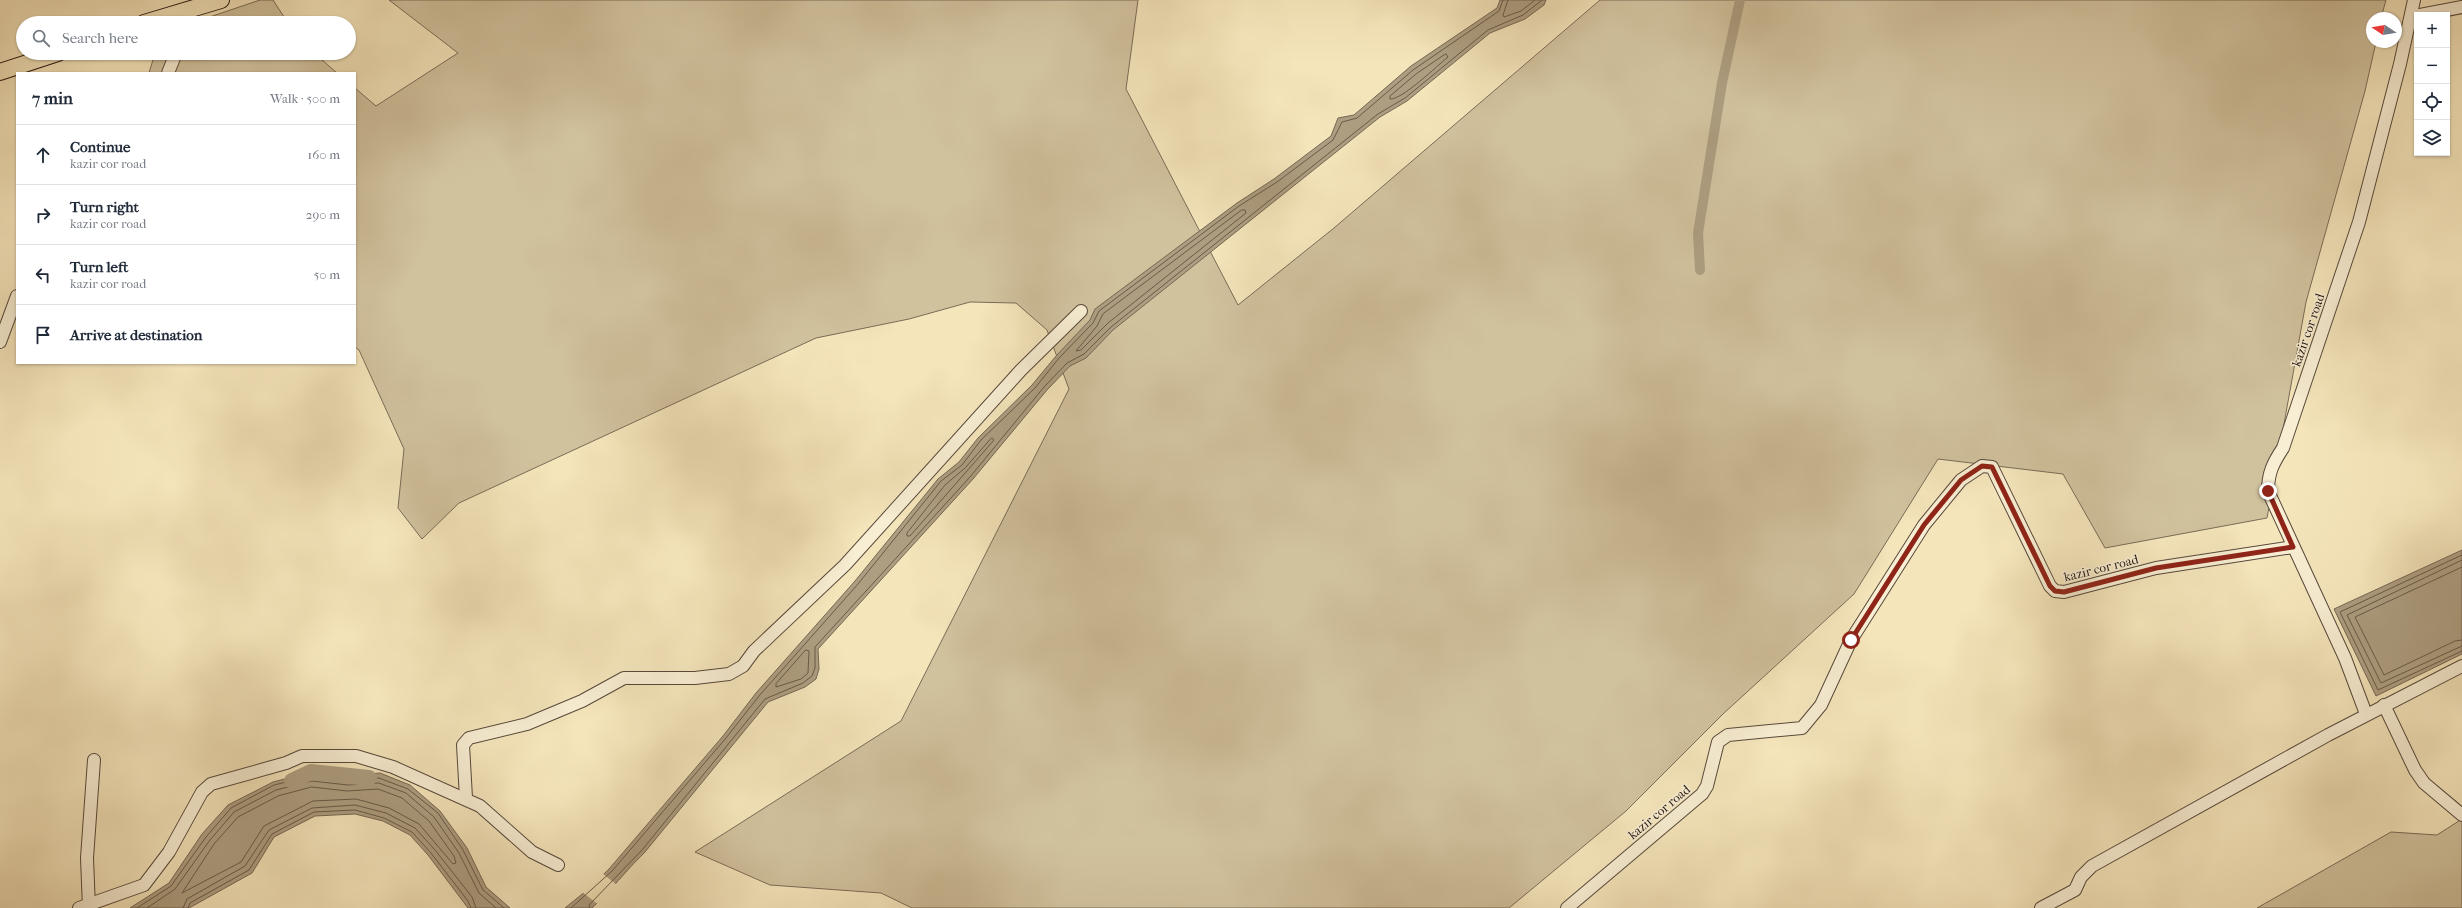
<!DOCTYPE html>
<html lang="en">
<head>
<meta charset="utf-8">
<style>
	:root { --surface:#fff; --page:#f6f6f7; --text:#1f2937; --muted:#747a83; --line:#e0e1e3 }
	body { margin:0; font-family:"IM FELL French Canon",serif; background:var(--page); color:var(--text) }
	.controls { position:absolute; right:12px; top:12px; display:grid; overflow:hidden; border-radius:0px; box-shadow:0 1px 3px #0004 }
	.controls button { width:36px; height:36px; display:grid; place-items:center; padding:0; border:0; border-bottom:1px solid var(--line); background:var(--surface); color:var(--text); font:20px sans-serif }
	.compass { position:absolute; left:2366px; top:12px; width:36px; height:36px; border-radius:50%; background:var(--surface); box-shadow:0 1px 3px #0004; rotate:282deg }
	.stop { position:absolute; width:12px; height:12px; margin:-9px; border:3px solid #8f2418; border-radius:50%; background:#fff }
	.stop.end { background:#8f2418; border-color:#fff; box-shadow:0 1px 4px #0008 }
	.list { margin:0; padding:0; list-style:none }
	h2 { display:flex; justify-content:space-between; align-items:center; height:52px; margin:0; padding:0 16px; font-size:17px }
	h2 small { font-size:13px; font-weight:400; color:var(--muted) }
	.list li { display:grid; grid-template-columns:26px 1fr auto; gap:12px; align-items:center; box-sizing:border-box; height:60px; padding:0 16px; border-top:1px solid var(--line) }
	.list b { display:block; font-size:15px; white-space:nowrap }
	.list p { margin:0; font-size:13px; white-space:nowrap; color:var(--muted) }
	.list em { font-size:13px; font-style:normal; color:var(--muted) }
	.icon { flex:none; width:22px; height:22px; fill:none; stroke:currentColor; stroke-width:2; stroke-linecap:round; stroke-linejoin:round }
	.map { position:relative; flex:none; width:2462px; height:908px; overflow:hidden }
	.search { position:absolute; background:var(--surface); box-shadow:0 1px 3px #0004; left:16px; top:16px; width:340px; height:44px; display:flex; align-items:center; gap:10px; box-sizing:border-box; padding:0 14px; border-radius:22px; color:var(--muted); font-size:15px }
	.panel { position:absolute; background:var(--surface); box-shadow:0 1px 3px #0004; left:16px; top:72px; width:340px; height:292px; border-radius:0px }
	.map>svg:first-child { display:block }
	.green { fill:#d1c29e; stroke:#7a6c57 }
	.water { fill:#ad9e81; stroke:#756754 }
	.pier { fill:#f5e5bb }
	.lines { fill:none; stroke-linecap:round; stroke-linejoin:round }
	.shore { stroke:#685a48; stroke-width:1 }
	.canal { stroke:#ad9e81; stroke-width:10 }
	.river { stroke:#ad9e81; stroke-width:16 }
	.minor-casing { stroke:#57493b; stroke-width:14 }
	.major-casing { stroke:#221510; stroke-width:18 }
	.minor { stroke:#f8eed3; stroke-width:12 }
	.major { stroke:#f5e5bb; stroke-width:16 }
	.route { stroke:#8f2418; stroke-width:5 }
	.labels { text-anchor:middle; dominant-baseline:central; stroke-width:3; stroke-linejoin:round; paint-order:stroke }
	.street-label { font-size:13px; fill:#221510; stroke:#f8eed3 }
</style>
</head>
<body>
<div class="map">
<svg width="2462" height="908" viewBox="0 0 2462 908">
	<rect width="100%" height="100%" fill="#f5e5bb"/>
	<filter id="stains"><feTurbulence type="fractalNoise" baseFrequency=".005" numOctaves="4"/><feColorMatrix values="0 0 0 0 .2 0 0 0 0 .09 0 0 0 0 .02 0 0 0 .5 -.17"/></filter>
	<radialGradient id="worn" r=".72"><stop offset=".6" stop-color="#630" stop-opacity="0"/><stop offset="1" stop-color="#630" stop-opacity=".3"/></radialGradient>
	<!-- green -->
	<g class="green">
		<path d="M260 0H273L288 23H192Z"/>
		<path d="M389 0H1138L1126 89 1238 305 1334 228 1600 0H2386L2381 18H2372V42H2376L2365 91 2306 302 2267 518 2105 548 2063 474 1938 459 1854 594 1723 714 1626 811 1509 908H912L881 893 770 885 695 852 901 721 1069 389 1047 330 1016 303 970 302 909 319 816 338 459 503 422 539 398 508 404 449 359 350 355 347V88L376 106 458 53Z"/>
		<path d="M155 53H314L337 73H149Z"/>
		<path d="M2462 819V908H2257L2391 832 2437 835Z"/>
	</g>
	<!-- water -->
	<g class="water">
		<path d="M1500 0H1546L1544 5 1525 19 1490 33 1407 101 1380 117 1113 330 1086 358 1070 366 1047 390 973 479 818 649 819 669 816 679 805 687 768 702 645 852C626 870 611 891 592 908H565L586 891 609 869 723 736 756 693 855 581 938 479 959 462 978 438 1032 385 1056 356 1090 320 1095 309 1237 203 1274 179 1331 136 1338 118 1354 115 1411 66 1497 8Z"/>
		<path d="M2462 550V654L2376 696 2334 609Z"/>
		<path d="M311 772 348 776 380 773 410 785 440 811 467 848 486 887 510 908H468L428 855 410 835 383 821 355 814 315 816 274 837 252 873 189 908H130L169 883 202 834 228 805 273 782Z"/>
	</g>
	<!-- pier -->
	<path class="pier" d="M602 873 617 885 599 905 582 892Z"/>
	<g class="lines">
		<!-- shore -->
		<g class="shore">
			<path d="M1508 0 1503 15 1504 17 1521 11 1535 0"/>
			<path d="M1446 54 1448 57C1438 65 1402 100 1390 99V96L1416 74Z"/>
			<path d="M1242 210H1245L1246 213 1108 323 1081 350 1076 351 1097 326 1103 314Z"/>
			<path d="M992 438 994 440 910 536H907V533L945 485 965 468Z"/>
			<path d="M2462 555 2340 612 2378 690 2462 651"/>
			<path d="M2462 560 2347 615 2381 683 2462 646"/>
			<path d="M2462 567 2355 617 2384 675 2455 641 2462 640"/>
			<path d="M806 650 809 651 808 673 801 679 776 687V684Z"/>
			<path d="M312 787 347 791 378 789 402 798 429 821 454 856 456 863 453 864 419 824 389 808 356 799 313 801 264 826 241 862 182 893 214 844 238 817 278 796Z"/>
			<path d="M137 908 171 886 206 837 231 808 274 785 311 776 348 780 379 778 408 789 438 813 463 850 483 890 504 908"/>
			<path d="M147 908 175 889 210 840 234 812 276 790 312 781 348 785 379 783 406 793 434 817 459 853 479 893 496 908"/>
			<path d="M183 908 187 899 245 866 269 830 312 808 355 805 386 813 415 828 435 850 472 897 476 908"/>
			<path d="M188 908 190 903 249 870 272 834 314 812 355 810 384 818 412 832 431 853 468 901 471 908"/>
			<path d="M571 908 612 871 726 738 759 696 858 584 941 481 962 465 981 440 1035 388 1059 358 1093 323 1099 311 1239 206 1277 182 1333 140 1342 122 1357 118 1413 70 1499 11 1503 0"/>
			<path d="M589 908 590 904 642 850 765 699 803 683 812 676 815 668V647L970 477 1044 387 1067 363 1084 354 1111 327 1378 114 1405 98 1488 30 1523 15 1542 0"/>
		</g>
		<!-- canal -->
		<path class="canal" d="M1700 270 1698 233 1722 83 1740 0"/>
		<!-- river -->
		<path class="river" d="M292 781 311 772 369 778"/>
		<defs>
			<g id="minor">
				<path d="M2420 15 2462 7"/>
				<path d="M168 73 176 53"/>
				<path d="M0 342 17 296"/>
				<path d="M2384 705 2415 770 2424 783 2462 815"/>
				<path d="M2366 714 2345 658 2268 491C2268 473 2273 463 2283 448L2359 222 2400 64 2414 0"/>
				<path d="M466 798 463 745 469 738 527 724 582 701 624 678H695L729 674 743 666 754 651 845 565 1021 370 1081 311"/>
				<path d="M79 908 144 885 169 852 202 792 211 784 286 763 302 756H356L393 767 480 806 532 852 558 865"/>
				<path d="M89 908 87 858 94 760"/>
				<path d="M1567 908 1702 794 1707 786 1718 742 1728 735 1802 728 1821 705 1851 640 1924 525 1961 480 1982 466 1992 467 2050 586 2055 591 2064 592 2156 568 2293 547"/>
				<path d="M2041 908 2075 890 2081 877 2092 866 2328 735 2462 666"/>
			</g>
			<g id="major">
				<path d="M144 23 221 0"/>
				<path d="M0 72 58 53"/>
			</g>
		</defs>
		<!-- minor casing -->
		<use href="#minor" class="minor-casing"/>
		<!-- major casing -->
		<use href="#major" class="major-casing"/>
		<!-- minor -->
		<use href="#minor" class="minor"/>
		<!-- major -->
		<use href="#major" class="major"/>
	</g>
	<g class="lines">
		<!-- route -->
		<path class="route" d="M1851 640 1924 525 1961 480 1982 466 1992 467 2050 586 2055 591 2064 592 2156 568 2293 547 2268 491"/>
	</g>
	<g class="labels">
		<!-- street labels -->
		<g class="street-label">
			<text transform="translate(2308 330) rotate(-71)">kazir cor road</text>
			<text transform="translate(2101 568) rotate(-14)">kazir cor road</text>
			<text transform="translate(1659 812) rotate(-40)">kazir cor road</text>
		</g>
	</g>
	<rect width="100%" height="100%" filter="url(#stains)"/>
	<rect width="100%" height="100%" fill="url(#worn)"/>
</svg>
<div class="controls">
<button>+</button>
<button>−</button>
<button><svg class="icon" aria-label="locate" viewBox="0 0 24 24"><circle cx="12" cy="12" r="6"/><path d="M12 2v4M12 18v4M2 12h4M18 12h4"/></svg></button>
<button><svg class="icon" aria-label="layers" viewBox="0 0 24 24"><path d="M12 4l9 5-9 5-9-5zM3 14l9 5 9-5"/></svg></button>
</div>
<svg class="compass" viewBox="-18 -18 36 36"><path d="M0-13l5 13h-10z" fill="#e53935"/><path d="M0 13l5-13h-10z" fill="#747a83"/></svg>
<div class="stop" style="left:1851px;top:640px"></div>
<div class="stop end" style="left:2268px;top:491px"></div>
<div class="search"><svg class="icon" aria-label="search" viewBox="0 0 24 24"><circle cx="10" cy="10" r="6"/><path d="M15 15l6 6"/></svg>Search here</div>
<section class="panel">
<h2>7 min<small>Walk · 500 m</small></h2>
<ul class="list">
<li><svg class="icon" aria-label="ahead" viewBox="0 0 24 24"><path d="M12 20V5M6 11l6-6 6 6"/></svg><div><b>Continue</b><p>kazir cor road</p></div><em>160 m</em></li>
<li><svg class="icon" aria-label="right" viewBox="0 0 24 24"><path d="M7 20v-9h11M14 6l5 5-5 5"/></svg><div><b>Turn right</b><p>kazir cor road</p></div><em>290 m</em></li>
<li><svg class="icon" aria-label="left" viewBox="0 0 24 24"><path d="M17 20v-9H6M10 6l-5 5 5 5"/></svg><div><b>Turn left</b><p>kazir cor road</p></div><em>50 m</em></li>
<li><svg class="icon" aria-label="arrive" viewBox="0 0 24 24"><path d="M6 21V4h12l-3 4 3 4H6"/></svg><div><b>Arrive at destination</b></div></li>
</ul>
</section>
</div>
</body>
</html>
